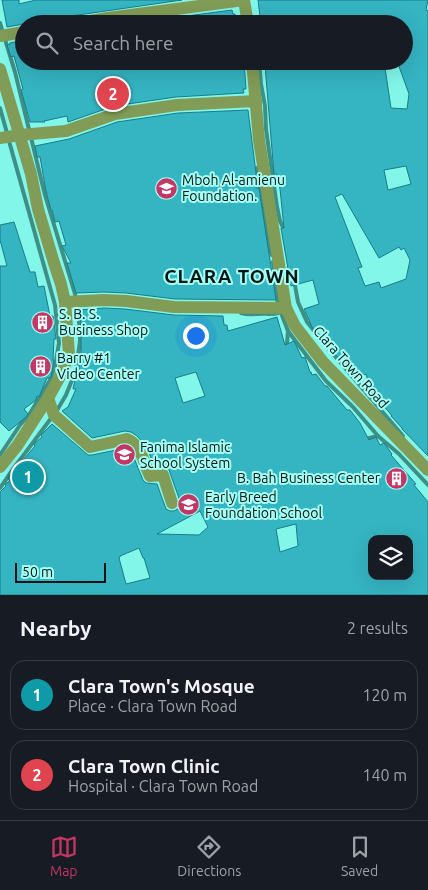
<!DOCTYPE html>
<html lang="en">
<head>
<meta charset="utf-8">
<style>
	:root { --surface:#171b24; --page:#242831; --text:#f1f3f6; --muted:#9ea1a6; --line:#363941; --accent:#c43663 }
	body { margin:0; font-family:Ubuntu,sans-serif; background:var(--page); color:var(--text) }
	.controls { position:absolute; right:15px; bottom:15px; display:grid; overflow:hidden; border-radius:10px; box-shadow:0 5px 20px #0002 }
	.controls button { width:45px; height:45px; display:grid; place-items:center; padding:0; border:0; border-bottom:1px solid var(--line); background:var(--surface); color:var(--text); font:25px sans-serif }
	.scale { position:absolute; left:15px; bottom:12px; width:91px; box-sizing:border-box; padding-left:5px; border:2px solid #001513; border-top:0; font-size:14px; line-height:18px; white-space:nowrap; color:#001513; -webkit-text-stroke:4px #a6fff4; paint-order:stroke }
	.you { position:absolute; left:195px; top:335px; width:18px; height:18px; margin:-12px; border:4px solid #fff; border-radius:50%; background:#1a73e8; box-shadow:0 0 0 8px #1a73e833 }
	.badge { display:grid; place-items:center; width:32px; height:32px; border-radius:50%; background:var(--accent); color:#fff; font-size:16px; font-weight:700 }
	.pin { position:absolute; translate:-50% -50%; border:2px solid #fff; box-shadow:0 1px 5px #0006 }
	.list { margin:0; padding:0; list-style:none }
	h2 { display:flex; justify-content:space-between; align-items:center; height:65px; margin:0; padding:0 20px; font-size:21px }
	h2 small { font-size:16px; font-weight:400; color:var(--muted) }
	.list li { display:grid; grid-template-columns:32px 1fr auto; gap:15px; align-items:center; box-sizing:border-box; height:70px; margin:0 10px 10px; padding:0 10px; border:1px solid var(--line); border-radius:15px }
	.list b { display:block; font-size:19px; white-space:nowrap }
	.list p { margin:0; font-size:16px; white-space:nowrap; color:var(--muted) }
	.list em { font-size:16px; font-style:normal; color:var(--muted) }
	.icon { flex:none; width:28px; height:28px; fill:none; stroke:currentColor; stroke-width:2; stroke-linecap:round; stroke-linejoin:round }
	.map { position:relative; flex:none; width:428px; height:595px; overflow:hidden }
	.search { position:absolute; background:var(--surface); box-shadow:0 5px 20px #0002; left:15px; right:15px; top:15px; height:55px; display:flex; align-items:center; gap:12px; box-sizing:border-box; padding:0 18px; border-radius:28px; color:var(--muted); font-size:19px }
	.sheet { height:225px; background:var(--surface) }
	nav { display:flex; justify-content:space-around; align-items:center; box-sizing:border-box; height:70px; border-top:1px solid var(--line); background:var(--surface); font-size:14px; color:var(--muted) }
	nav a { display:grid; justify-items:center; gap:2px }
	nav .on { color:var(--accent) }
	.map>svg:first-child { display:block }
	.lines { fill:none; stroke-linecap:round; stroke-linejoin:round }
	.stream { stroke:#3e8f86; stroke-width:4 }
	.building { fill:#35b4c2; stroke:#197d87; fill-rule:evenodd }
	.minor { stroke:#819c56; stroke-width:12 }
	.labels { text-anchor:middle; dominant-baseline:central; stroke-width:4; stroke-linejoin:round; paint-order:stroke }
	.poi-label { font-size:14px; fill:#001513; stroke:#a6fff4; text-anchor:start }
	.street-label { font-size:14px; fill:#001513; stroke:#a6fff4 }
	.district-label { font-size:19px; font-weight:bold; letter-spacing:1px; fill:#001513; stroke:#a6fff4 }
</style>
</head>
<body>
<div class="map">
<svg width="428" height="595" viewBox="0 0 428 595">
	<rect width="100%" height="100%" fill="#81f6e9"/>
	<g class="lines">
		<!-- stream -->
		<g class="stream">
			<path d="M0 23 15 72 45 195 75 294 79 319 80 341 76 370 66 395 56 412"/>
			<path d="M259 61 261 84 265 106 266 129 277 207 280 221 285 231"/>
			<path d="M0 108 7 133"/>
			<path d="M257 168 263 212 269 249 272 255"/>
			<path d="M273 262 278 305 288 331 294 339 326 381 353 407 378 436 399 454 428 485"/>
			<path d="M294 280 298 302 307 322 334 355 403 436"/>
			<path d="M241 313C248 315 251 314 258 314 265 313 271 315 278 313"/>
			<path d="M287 348V344L288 331"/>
			<path d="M365 439 378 436"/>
			<path d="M0 455 20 425 29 415 50 380 55 366 59 343 55 305 9 141"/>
			<path d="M0 488 14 468 52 417"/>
			<path d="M395 539 397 538 399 539"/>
		</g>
	</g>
	<!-- building -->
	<g class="building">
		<path d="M2 0H19V4L36 0H182L71 16 60 20H49L33 24H24L7 27Z"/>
		<path d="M258 0H428L426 10 428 11V456L402 429V428L391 416H392L389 412 372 394 366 374 355 379 334 353 332 348 330 349 322 327 314 331 313 329 304 309 319 304 313 280 291 286 281 228H284L280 189 277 174H274L265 65 295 63V61H384L391 108 407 109 409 94 397 61H404V24L361 20 362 24H261ZM406 166 411 184 388 190 384 170ZM342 194 379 258 399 247 401 250 404 248 410 260 406 279 381 288 379 282 365 286 358 268 362 267 335 197Z"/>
		<path d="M232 10 233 14H235V24H126Z"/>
		<path d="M24 40V61H244L246 89H243L244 93 176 97 114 106 68 122 67 116 44 121 45 122H30L21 90 23 89 14 56 11 57 7 45 10 44V43Z"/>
		<path d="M248 110 256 173V188H259L276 300 175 299 126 293 104 292 76 293 67 263H71L62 246 66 245 59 221 55 222 52 210H51L46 191 40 157H37L35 146 69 139 117 122 178 113Z"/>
		<path d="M14 222 30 272H35L38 287 44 286 50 316H53L56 339H54L53 360H54L51 377 50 378H47L39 397 37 396 36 400 24 409 28 414 26 417 9 431 0 422V266H7L0 240V225Z"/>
		<path d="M104 308 125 309 174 315 223 316 224 325H227L228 331 277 317 285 345 294 341 302 358 305 357 310 372H311L312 375 316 374 325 386H327L347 410H350L360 423 369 440 376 437 380 445 384 443 392 454 391 455 416 484 414 485 428 502V595H0V492L6 486 5 484 10 481 8 478 35 446 34 444 42 437 41 435 52 424 88 455H92L126 448H127L134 458 143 480 146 483 157 484 166 509 170 511H174L178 509 180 505V501L169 470 166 467H155L146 446 137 436 131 432 125 431 92 438 62 411 68 407 76 389H73L76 375 79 376V356H81V326L79 310ZM196 372 205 396 183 403 175 378ZM200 511 208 527 199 535 157 534ZM296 524 298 546 280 552 276 529ZM398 535 400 539H409V561L414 572 409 573V576H372V539H389ZM139 548 143 558H144L150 578 126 584 119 558 120 557V556Z"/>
	</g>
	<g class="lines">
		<!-- minor -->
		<g class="minor">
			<path d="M244 0 248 24"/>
			<path d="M72 24 108 18 244 0"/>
			<path d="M0 36 24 32"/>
			<path d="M252 61 259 140 286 308 295 326 323 362 428 470"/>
			<path d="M0 69 31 174 38 209 54 263 61 284 65 302 69 354 62 373 48 398 17 446 0 467"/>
			<path d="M0 138 20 135 66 131 115 114 177 105 256 101"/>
			<path d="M65 302 104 300 126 301 174 307 286 308"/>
			<path d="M48 398 54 415 90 447 127 439C141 445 144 463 150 476L163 475 172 503"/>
		</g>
	</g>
	<!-- icons -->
	<defs>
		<symbol id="school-disc" viewBox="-11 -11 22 22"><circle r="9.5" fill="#c43663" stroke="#a6fff4"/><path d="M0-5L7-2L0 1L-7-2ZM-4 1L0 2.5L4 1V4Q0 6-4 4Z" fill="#fff"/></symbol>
		<symbol id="building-disc" viewBox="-11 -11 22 22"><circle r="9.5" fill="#c43663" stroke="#a6fff4"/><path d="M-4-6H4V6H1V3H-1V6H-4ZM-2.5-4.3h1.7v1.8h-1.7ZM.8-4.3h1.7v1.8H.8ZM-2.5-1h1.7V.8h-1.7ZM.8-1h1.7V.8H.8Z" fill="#fff"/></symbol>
	</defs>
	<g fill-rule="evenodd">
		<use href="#school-disc" x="154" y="176" width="25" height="25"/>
		<use href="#building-disc" x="30" y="310" width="25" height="25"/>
		<use href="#building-disc" x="28" y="354" width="25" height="25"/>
		<use href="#school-disc" x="112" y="442" width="25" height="25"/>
		<use href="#building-disc" x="384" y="466" width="25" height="25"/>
		<use href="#school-disc" x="176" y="492" width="25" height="25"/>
	</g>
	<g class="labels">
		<!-- poi labels -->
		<g class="poi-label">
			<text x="182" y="180">Mboh Al-amienu<tspan x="182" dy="16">Foundation.</tspan></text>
			<text x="59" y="314">S. B. S.<tspan x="59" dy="16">Business Shop</tspan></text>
			<text x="57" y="358">Barry #1<tspan x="57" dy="16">Video Center</tspan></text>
			<text x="140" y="447">Fanima Islamic<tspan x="140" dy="16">School System</tspan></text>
			<text x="380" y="478" text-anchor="end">B. Bah Business Center</text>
			<text x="205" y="497">Early Breed<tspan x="205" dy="16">Foundation School</tspan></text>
		</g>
		<!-- street labels -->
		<g class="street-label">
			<text transform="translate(351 367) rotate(48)">Clara Town Road</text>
		</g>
		<!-- district labels -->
		<g class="district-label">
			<text x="232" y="276">CLARA TOWN</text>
		</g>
	</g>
</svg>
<div class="controls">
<button><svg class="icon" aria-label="layers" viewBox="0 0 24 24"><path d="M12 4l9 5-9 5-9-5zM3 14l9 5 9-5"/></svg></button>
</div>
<div class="scale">50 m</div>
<div class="you"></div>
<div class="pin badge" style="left:28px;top:477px;background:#0f9aa8">1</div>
<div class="pin badge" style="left:113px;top:94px;background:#e0444e">2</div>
<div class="search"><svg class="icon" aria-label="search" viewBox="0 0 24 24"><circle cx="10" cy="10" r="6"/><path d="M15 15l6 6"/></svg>Search here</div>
</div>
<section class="sheet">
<h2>Nearby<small>2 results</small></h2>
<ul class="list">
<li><span class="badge" style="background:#0f9aa8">1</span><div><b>Clara Town's Mosque</b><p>Place · Clara Town Road</p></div><em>120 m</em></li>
<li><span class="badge" style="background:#e0444e">2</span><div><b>Clara Town Clinic</b><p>Hospital · Clara Town Road</p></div><em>140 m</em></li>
</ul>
</section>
<nav>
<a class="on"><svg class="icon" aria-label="map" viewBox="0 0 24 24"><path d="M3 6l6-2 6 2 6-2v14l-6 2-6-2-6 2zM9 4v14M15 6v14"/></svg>Map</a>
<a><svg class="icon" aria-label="directions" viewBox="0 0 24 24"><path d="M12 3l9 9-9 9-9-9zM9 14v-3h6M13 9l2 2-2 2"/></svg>Directions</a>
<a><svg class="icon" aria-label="saved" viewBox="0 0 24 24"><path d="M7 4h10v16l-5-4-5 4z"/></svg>Saved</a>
</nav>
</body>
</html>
